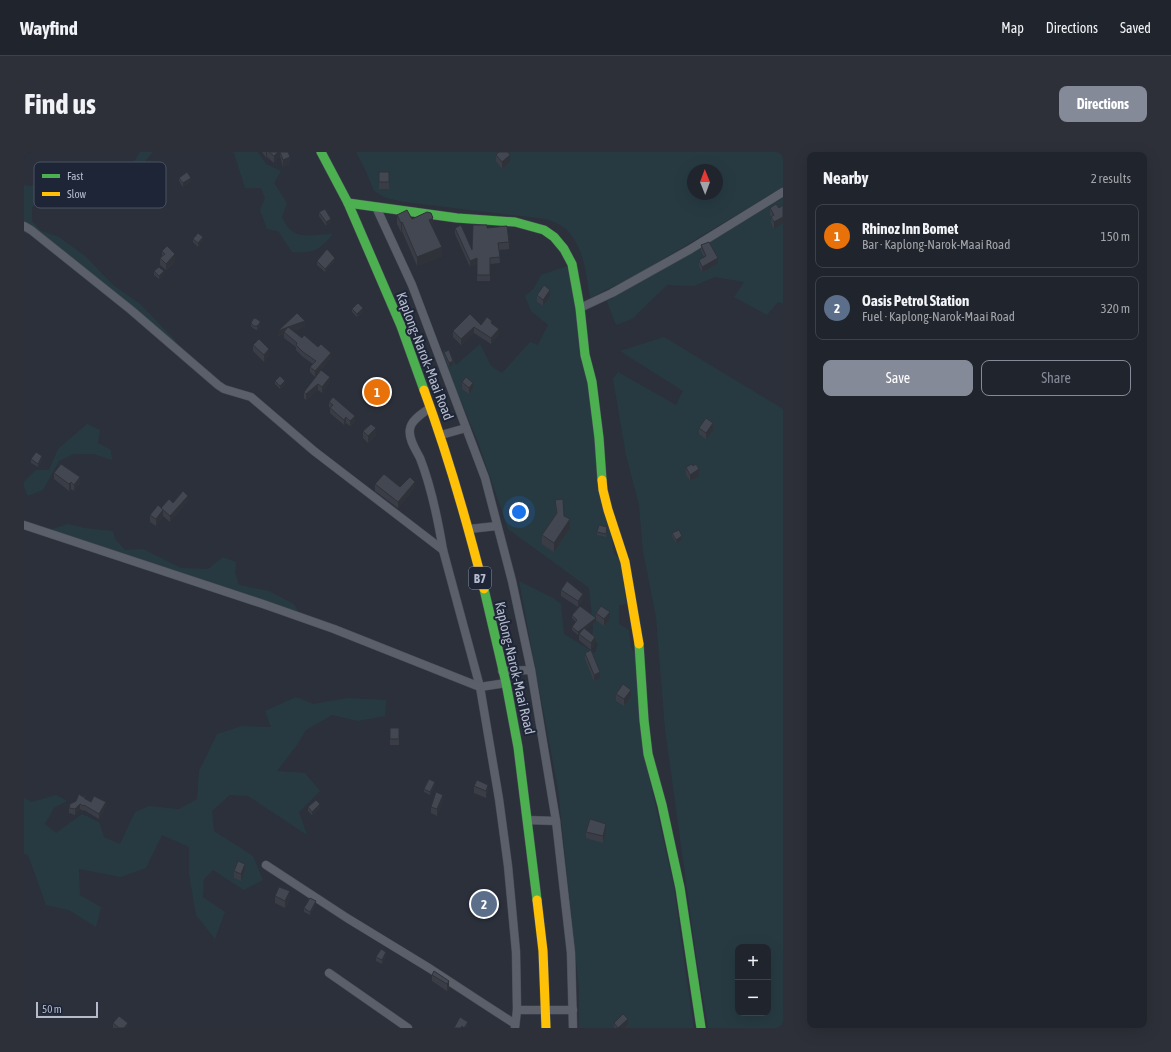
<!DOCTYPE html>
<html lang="en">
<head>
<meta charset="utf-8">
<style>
	:root { --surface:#20242c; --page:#2d3038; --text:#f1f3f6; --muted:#a2a4a9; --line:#3d4148; --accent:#858a99 }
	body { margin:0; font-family:"Asap Condensed",sans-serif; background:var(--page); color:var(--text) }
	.controls { position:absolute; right:12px; bottom:12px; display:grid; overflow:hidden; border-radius:8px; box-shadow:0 4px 16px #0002 }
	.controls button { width:36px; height:36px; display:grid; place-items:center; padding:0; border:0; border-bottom:1px solid var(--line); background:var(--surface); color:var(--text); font:20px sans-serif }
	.compass { position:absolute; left:663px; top:12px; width:36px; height:36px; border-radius:50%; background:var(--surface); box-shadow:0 4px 16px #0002; rotate:359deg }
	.scale { position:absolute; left:12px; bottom:10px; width:62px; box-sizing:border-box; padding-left:4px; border:2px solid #b5bbcc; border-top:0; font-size:11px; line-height:14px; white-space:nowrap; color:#b5bbcc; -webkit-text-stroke:3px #1d2537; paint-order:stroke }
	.you { position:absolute; left:495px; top:360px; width:14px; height:14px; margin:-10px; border:3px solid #fff; border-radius:50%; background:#1a73e8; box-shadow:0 0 0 6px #1a73e833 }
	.badge { display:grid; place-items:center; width:26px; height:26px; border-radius:50%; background:var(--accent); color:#fff; font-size:13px; font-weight:700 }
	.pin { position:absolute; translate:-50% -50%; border:2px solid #fff; box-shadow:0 1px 4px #0006 }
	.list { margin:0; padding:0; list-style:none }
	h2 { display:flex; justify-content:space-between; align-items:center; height:52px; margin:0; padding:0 16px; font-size:17px }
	h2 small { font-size:13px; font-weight:400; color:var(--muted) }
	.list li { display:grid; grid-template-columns:26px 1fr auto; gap:12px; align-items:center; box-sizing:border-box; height:64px; margin:0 8px 8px; padding:0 8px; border:1px solid var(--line); border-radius:8px }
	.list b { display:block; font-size:15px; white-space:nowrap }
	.list p { margin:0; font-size:13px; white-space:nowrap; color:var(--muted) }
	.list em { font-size:13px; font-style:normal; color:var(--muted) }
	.actions { display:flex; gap:8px; padding:12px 16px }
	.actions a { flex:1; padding:9px 0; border:1px solid var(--accent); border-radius:8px; text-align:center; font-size:14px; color:var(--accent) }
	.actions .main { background:var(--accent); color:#fff }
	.map { position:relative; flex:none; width:759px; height:876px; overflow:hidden; border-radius:8px }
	header { display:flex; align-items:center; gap:24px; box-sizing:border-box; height:56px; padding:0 20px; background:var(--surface); border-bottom:1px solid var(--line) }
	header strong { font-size:19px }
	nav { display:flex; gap:22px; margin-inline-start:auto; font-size:14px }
	.intro { display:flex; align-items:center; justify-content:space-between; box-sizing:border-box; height:96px; padding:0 24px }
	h1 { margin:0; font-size:28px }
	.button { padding:10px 18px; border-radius:8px; background:var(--accent); color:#fff; font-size:14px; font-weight:700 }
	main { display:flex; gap:24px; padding:0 24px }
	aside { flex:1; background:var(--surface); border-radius:8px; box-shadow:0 4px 16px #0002 }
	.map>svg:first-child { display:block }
	.green { fill:#273a42; fill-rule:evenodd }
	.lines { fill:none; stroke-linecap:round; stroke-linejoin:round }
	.street-casing { stroke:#474b54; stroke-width:9 }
	.fast-casing { stroke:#474b54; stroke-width:10 }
	.slow-casing { stroke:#474b54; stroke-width:10 }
	.street { stroke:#5b5f69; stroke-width:8 }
	.fast { stroke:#4caf50; stroke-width:9 }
	.slow { stroke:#ffc107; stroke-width:9 }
	.wall { fill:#3a3d46 }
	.shaded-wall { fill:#2f3239 }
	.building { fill:#434751; stroke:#2f3239 }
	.labels { text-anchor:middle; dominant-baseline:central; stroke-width:4; stroke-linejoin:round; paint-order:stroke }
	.shield { fill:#1d2537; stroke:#878e9f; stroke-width:1 }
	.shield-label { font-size:13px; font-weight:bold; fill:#b5bbcc }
	.street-label { font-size:14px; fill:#b5bbcc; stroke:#1d2537 }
	.key { fill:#1d2537; stroke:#4b5264; stroke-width:1 }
	.key-label { font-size:11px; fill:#b5bbcc }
</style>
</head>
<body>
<header>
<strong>Wayfind</strong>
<nav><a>Map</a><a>Directions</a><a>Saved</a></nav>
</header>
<div class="intro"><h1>Find us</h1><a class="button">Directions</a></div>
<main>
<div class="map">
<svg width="759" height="876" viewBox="0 0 759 876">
	<rect width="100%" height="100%" fill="#2b303b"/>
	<!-- green -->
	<g class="green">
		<path d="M116 0H129L94 42 90 41Z"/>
		<path d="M207 0H234L242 12 257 19 250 31 263 51 258 65C269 91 286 82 309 82 294 99 291 101 268 100L254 79 243 77 236 58 241 46 237 36H221L210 1Z"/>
		<path d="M332 0H759V35L614 122 566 146C562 122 560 91 539 75 534 71 527 69 522 67L380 50 362 46 350 39 341 17ZM669 18H693V42H669Z"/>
		<path d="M23 29 27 33 8 56V69L17 79 35 85 61 104 89 133 116 152 150 187 159 201 0 72V33L6 34Z"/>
		<path d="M759 46V152L754 150 743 163 710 145 720 130 691 125 670 134 643 133 608 167 592 173 583 149Z"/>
		<path d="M543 114 552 152 590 402 597 408 602 452 595 453V472L605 478 607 496 611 501 619 598 650 735 661 816 670 876H555V836L534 637 495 429 529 446 537 452 540 482 571 501 574 492 568 486 569 473 565 436 484 377 454 290 418 204 419 198 425 199 432 213 456 192 467 214 478 221 506 190 514 193 524 173 507 159 501 144 510 136 517 123Z"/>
		<path d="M640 185 759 257V876H684L673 810 641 577 632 465 619 399 615 353 602 303 589 227 594 220 652 253 659 239 596 199ZM714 795H744V861H714Z"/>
		<path d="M63 272 76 278 74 291 87 298 88 308 70 302H50L35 309 19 338 4 344 0 335V330L12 318H25L34 297Z"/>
		<path d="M44 372 60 376 89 379 91 387 101 398 119 397 157 416 184 417 199 405 212 410 211 421 215 433 245 439 270 452 275 461 25 378Z"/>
		<path d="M272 545 289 552 324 546 362 548 361 564 334 569 308 563 282 578 273 593 253 619 281 621 296 639 275 660 283 683 224 644 206 643 188 659 190 679 229 704 239 728 220 738 189 718 180 727 179 745 201 760 191 787 172 763 165 722V695L138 683 122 716 97 725 55 717 56 743 77 755 72 775 45 758 22 753 4 703 0 702V646L8 650 32 643 43 649 30 656 21 672 32 681 58 662 75 670 80 685 96 692 111 660 125 654 155 657 173 647 175 619 193 582 218 574 247 575 241 559Z"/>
	</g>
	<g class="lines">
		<defs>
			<g id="street">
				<path d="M352 55 388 133 461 326 488 429 507 518 532 669 547 801 549 876"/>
				<path d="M0 74 7 78 107 158 194 233 200 237 227 245 290 299 419 398"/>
				<path d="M556 156 588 141 665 98 759 40"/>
				<path d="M406 256C399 261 387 268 386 277 384 287 392 298 396 306 407 334 414 368 419 398L456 535 475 647 484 714 492 800 493 858 491 876"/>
				<path d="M417 283 442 276"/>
				<path d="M0 373 239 452 310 477 456 535 482 531"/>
				<path d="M445 377 473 374"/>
				<path d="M478 519 507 518"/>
				<path d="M503 668 532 669"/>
				<path d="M242 713 323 766 405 816 457 850 491 872"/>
				<path d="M305 821 384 876"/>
				<path d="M493 858H549"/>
			</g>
			<g id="fast">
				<path d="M297 0 324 51 377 174 400 238"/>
				<path d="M324 51 433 66 491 70 520 78 530 85 540 97 548 112 556 156 561 203 568 230 575 286 578 328"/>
				<path d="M460 437 482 531 494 595 513 748"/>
				<path d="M615 492 620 568 624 602 638 653 656 736 677 876"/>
			</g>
			<g id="slow">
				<path d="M400 238C424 303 443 370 460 437"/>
				<path d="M578 328 579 338 584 358 601 410 615 492"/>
				<path d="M513 748 519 799 522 876"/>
			</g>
		</defs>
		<!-- street casing -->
		<use href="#street" class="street-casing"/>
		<!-- fast casing -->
		<use href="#fast" class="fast-casing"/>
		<!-- slow casing -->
		<use href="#slow" class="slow-casing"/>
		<!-- street -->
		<use href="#street" class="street"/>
		<!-- fast -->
		<use href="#fast" class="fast"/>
		<!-- slow -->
		<use href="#slow" class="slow"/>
	</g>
	<!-- wall -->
	<g class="wall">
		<path d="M238 0H264L266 12 259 15 256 4 250 11 243 5 242 6Z"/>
		<path d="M472 3 486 10 478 17 472 9Z"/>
		<rect x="355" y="20" width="10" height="17"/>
		<path d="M155 26 167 29 159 35 155 29Z"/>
		<path d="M17 44 28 46 23 52 17 47Z"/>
		<path d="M746 56H755L750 77 747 71V65L746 63Z"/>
		<path d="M295 60 307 70 302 74 295 64Z"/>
		<path d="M373 63 388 67 409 75 418 104 393 114 378 79 377 80 373 72Z"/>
		<path d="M431 76 448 98 463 76 485 90V97L475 98 476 111 466 112V129H453V112L446 115 431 82Z"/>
		<path d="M169 87 179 89 174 95 169 90Z"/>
		<path d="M677 93 694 112 678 120 675 114V108L680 105 677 99Z"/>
		<path d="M138 99 151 109 142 118 136 113V106L138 105Z"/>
		<path d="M293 109H311L301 120 293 113Z"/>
		<path d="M130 119 140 123 135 127 130 123Z"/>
		<path d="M513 143 526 145 519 154 513 150Z"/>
		<path d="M328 157 339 159 333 165 328 160Z"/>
		<path d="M236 169V175L233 178 230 177 227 174V171Z"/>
		<path d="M468 172 475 183 467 192 450 181 437 193 429 185V179L457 173Z"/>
		<path d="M281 174 269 179 278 186 294 195 307 206 291 225 286 220V215L289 212 279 205 272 198V195L260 186V182L254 184V179Z"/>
		<path d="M229 193 245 204 240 210 229 199Z"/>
		<path d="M420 200 429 213 425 215 420 203Z"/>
		<path d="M297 218 306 231 298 241 294 238 282 248 280 246V240Z"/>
		<path d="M251 229 261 232 256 237 251 232Z"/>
		<path d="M438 230 449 237 445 242 438 237Z"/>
		<path d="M305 250 331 269 326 274 322 271 320 273 306 261V256L305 255Z"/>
		<path d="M675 276 689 278 682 287 675 282Z"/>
		<path d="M339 279 352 283 344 291 339 286Z"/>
		<path d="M7 307 18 308 14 315 7 311Z"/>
		<path d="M669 314 675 324 666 329 662 322V315Z"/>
		<path d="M30 321 56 332 50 339 47 337 45 339 30 327Z"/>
		<path d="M351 332 376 335 391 336 374 356 351 339Z"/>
		<path d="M531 348 540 364 546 376 530 400 518 392V383L532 362Z"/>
		<path d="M164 349 146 370 139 364 132 374 126 370V363L137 356 149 351Z"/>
		<path d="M583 378 582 385 573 383V380Z"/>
		<path d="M648 381 658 388 652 391 648 384Z"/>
		<path d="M537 438 559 448 554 455 537 444Z"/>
		<path d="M572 461 586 467 580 474 572 468V470L562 477 571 492 567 498 555 488V482L554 483 548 478V475L552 470 548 466V463L572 466Z"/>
		<path d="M561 501 576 527 570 529 561 507Z"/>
		<path d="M592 542 607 544 600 554 592 549Z"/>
		<rect x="366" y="576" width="9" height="17"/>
		<path d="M411 633 406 643 400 640V637Z"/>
		<path d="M450 634 464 639 462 646 450 641Z"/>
		<path d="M62 647 67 650 82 655 75 667 60 658 59 659 56 657 51 663 45 661V656Z"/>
		<path d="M419 649 413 664 407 661V655Z"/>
		<path d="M284 655 296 656 288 663 284 659Z"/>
		<path d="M582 679 579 691 562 686V680Z"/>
		<path d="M210 719H221L217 729 210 726Z"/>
		<path d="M251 744 266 746 261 756 251 751Z"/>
		<path d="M292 752 286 763 280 760V756Z"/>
		<path d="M362 804 358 812 352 809V805Z"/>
		<path d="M408 823 425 829V836L423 839 408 829Z"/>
		<path d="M89 871 104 876H89Z"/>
		<path d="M590 871 604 873 601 876H590Z"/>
	</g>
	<!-- shaded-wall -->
	<g class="shaded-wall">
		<path d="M242 0H243V5L242 6Z"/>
		<path d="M254 0H256V4L250 11V4Z"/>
		<path d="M486 3V10L478 17V10Z"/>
		<path d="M266 5V12L259 15V8Z"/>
		<path d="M167 26V29L159 35V31Z"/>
		<path d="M28 43V46L23 52V48Z"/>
		<path d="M759 65V71L750 77V70Z"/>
		<path d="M409 66V75L405 68Z"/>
		<path d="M307 67V70L302 74V70Z"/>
		<path d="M378 70V79L377 80V71Z"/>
		<path d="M179 85V89L174 95V91Z"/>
		<path d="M418 95V104L393 114V105Z"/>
		<path d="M151 102V109L142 118V112Z"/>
		<path d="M311 106V109L301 120V117Z"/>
		<path d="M453 106V112L446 115V109Z"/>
		<path d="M694 106V112L678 120V115Z"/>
		<path d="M140 119V123L135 127V124Z"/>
		<path d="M526 138V145L519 154V148Z"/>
		<path d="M339 156V159L333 165V162Z"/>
		<path d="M281 169V174L264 181V175Z"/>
		<path d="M236 171V175L233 178V174Z"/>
		<path d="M264 175 260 180V182L254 184V179Z"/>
		<path d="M450 175V181L437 193V187Z"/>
		<path d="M475 177V183L467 192V186Z"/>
		<path d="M245 197V204L240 210V203Z"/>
		<path d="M307 201V206L291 225V219Z"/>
		<path d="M429 209V213L425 215V211Z"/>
		<path d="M306 225V231L298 241V235Z"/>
		<path d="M261 229V232L256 237V234Z"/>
		<path d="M449 231V237L445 242V236Z"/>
		<path d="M294 232V238L282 248V242Z"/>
		<path d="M331 264V269L326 274V269Z"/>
		<path d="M322 265V271L320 273V268Z"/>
		<path d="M689 271V278L682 287V281Z"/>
		<path d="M352 276V283L344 291V284Z"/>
		<path d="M18 304V308L14 315V312Z"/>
		<path d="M675 317V324L666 329V323Z"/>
		<path d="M56 325V332L50 339V333Z"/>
		<path d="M47 330V337L45 339V332Z"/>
		<path d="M391 330V336L374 356V350Z"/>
		<path d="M164 344V349L146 370V364Z"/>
		<path d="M139 358V364L132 374V367Z"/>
		<path d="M546 367V376L530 400V391Z"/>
		<path d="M658 384V388L652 391V388Z"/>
		<path d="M559 442V448L554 455V449Z"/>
		<path d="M586 460V467L580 474V467Z"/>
		<path d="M572 466V470L554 483V480Z"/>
		<path d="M571 485V492L567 498V491Z"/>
		<path d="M576 520V527L570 529V523Z"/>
		<path d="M607 538V544L600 554V547Z"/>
		<path d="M411 630V633L406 643V640Z"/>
		<path d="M464 633V639L462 646V639Z"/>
		<path d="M419 643V649L413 664V657Z"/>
		<path d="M82 650V655L75 667V662Z"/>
		<path d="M56 652V657L51 663V657Z"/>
		<path d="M296 652V656L288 663V660Z"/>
		<path d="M582 672V679L579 691V684Z"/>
		<path d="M221 712V719L217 729V722Z"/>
		<path d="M266 739V746L261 756V749Z"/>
		<path d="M292 749V752L286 763V760Z"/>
		<path d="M362 800V804L358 812V808Z"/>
		<path d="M425 829V836L423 839V832Z"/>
		<path d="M604 867V873L601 876H594Z"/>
		<path d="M444 870V876H440Z"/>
		<path d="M104 871V876H100Z"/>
	</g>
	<!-- building -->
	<g class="building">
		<path d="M245 0H254L250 4Z"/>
		<path d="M256 0H264L266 5 259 8Z"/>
		<path d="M475 0H484L486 3 478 10 472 3Z"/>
		<path d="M163 20 167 26 159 31 155 26Z"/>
		<rect x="355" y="20" width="10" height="10"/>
		<path d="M752 52 755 56 759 53V65L750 70 747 65 750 63 746 56Z"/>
		<path d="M301 57 307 67 302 70 295 60Z"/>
		<path d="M383 58 388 67 403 60 407 61 409 66 405 68 418 95 393 105 378 70 377 71 373 63Z"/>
		<path d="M437 73 448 98 449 73H463V76L483 74 485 90 474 91 476 105 466 106V123H453V106L446 109 431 76Z"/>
		<path d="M174 81 179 85 174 91 169 87Z"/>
		<path d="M685 90 694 106 678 115 675 108 682 104 677 93Z"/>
		<path d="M143 94 151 102 142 112 136 106 141 102 138 99Z"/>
		<path d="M303 97 311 106 301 117 293 109Z"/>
		<path d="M135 115 140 119 135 124 130 119Z"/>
		<path d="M520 133 526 138 519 148 513 143Z"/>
		<path d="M334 151 339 156 333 162 328 157Z"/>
		<path d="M273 161 281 169 264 175 278 186 280 183 294 195 297 192 307 201 291 219 286 215 292 209 279 200 272 193 273 191 260 180 264 175 254 179Z"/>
		<path d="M446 162 457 173 463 165 468 169 467 171 475 177 467 186 450 175 437 187 429 179Z"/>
		<path d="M231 166 236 169V171L233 174H230L227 171 229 167Z"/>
		<path d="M235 187 245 197 240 203 229 193Z"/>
		<path d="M425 198 429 209 425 211 420 200Z"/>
		<path d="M297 218 306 225 298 235 294 232 282 242 280 240Z"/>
		<path d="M256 224 261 229 256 234 251 229Z"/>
		<path d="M442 225 449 231 445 236 438 230Z"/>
		<path d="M309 245 331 264 326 269 322 265 320 268 306 256 309 253 305 250Z"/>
		<path d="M682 266 689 271 682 281 675 276Z"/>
		<path d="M347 272 352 276 344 284 339 279Z"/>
		<path d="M12 300 18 304 14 312 7 307Z"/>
		<path d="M37 312 56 325 50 333 47 330 45 332 30 321Z"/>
		<path d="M668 312 669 314 672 312 675 317 666 323 662 315Z"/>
		<path d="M360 322 376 335 386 325 391 330 374 350 351 332Z"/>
		<path d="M159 339 164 344 146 364 137 356 145 347 149 351Z"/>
		<path d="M539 347 540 364 546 367 530 391 518 383 533 361 531 348Z"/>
		<path d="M134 353 139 358 132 367 126 363Z"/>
		<path d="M575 373 583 375 582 382 573 380Z"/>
		<path d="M655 378 658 384 652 388 648 381Z"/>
		<path d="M543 429 559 442 554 449 537 438Z"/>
		<path d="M556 454 572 466 554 480 548 475 553 468 548 463Z"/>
		<path d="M577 454 586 460 580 467 572 461Z"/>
		<path d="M560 476 571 485 567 491 555 482Z"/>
		<path d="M567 498 576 520 570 523 561 501Z"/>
		<path d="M599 532 607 538 600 547 592 542Z"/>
		<rect x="366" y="576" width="9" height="11"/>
		<path d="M405 627 411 630 406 640 400 637Z"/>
		<path d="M453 628 464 633 462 639 450 634Z"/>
		<path d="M412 640 419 643 413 657 407 655Z"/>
		<path d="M55 642 59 645 62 643 60 646 67 650 70 644 82 650 75 662 60 653 59 654 56 652 51 657 45 656 46 652 52 649Z"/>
		<path d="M292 648 296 652 288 660 284 655Z"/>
		<path d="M566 667 582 672 579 684 562 680Z"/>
		<path d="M214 709 221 712 217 722 210 719Z"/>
		<path d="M255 735 266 739 261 749 251 744Z"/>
		<path d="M286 746 292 749 286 760 280 756Z"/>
		<path d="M357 797 362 800 358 808 352 805Z"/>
		<path d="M410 819 425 829 423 832 408 823Z"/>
		<path d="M599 862 604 867 594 876 590 871Z"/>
		<path d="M95 864 104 871 100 876H95L89 871Z"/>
		<path d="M436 865 444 870 440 876 438 874 437 876H430Z"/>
	</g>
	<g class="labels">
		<!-- shield labels -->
		<rect class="shield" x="445" y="415" width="22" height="22" rx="3"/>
		<g class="shield-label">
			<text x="456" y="426">B7</text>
		</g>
		<!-- street labels -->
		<g class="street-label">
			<text transform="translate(401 204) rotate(69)">Kaplong-Narok-Maai Road</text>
			<text transform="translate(491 516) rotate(77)">Kaplong-Narok-Maai Road</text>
		</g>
	</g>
	<!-- legend -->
	<rect x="10" y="10" width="132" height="46" rx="6" class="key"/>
	<rect x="18" y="22" width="18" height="4" fill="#4caf50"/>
	<rect x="18" y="40" width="18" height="4" fill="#ffc107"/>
	<g class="key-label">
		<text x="43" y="28">Fast</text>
		<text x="43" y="46">Slow</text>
	</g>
</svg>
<div class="controls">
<button>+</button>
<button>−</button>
</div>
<svg class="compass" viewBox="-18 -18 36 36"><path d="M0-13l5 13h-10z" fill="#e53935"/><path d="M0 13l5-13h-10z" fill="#a2a4a9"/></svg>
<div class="scale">50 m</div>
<div class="you"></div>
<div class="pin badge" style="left:353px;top:240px;background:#e8710a">1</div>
<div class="pin badge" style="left:460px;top:752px;background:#5c6f8a">2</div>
</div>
<aside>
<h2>Nearby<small>2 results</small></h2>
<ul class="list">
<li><span class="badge" style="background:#e8710a">1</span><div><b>Rhinoz Inn Bomet</b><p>Bar · Kaplong-Narok-Maai Road</p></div><em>150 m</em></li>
<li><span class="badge" style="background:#5c6f8a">2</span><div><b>Oasis Petrol Station</b><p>Fuel · Kaplong-Narok-Maai Road</p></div><em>320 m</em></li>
</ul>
<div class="actions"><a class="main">Save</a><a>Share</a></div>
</aside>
</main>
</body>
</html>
